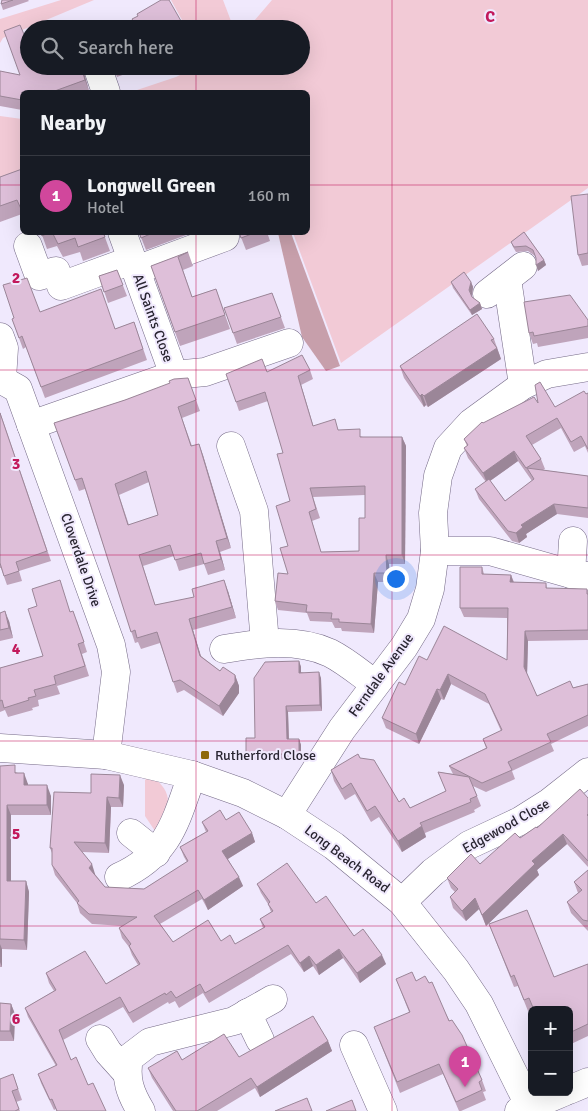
<!DOCTYPE html>
<html lang="en">
<head>
<meta charset="utf-8">
<style>
	:root { --surface:#171b24; --page:#20242c; --text:#f1f3f6; --muted:#9ea1a6; --line:#363941; --accent:#0b8043 }
	body { margin:0; font-family:Signika,sans-serif; background:var(--page); color:var(--text) }
	.controls { position:absolute; right:15px; bottom:15px; display:grid; overflow:hidden; border-radius:8px; box-shadow:0 5px 20px #0002 }
	.controls button { width:45px; height:45px; display:grid; place-items:center; padding:0; border:0; border-bottom:1px solid var(--line); background:var(--surface); color:var(--text); font:25px sans-serif }
	.you { position:absolute; left:395px; top:578px; width:18px; height:18px; margin:-12px; border:4px solid #fff; border-radius:50%; background:#1a73e8; box-shadow:0 0 0 8px #1a73e833 }
	.badge { display:grid; place-items:center; width:32px; height:32px; border-radius:50%; background:var(--accent); color:#fff; font-size:16px; font-weight:700 }
	.pin { position:absolute; translate:-50% -41px; filter:drop-shadow(0 1px 2px #0008) }
	.pin::after { content:''; position:absolute; top:26px; width:18px; height:15px; background:inherit; clip-path:polygon(0 0,100% 0,50% 100%) }
	.list { margin:0; padding:0; list-style:none }
	h2 { display:flex; justify-content:space-between; align-items:center; height:65px; margin:0; padding:0 20px; font-size:21px }
	h2 small { font-size:16px; font-weight:400; color:var(--muted) }
	.list li { display:grid; grid-template-columns:32px 1fr auto; gap:15px; align-items:center; box-sizing:border-box; height:80px; padding:0 20px; border-top:1px solid var(--line) }
	.list b { display:block; font-size:19px; white-space:nowrap }
	.list p { margin:0; font-size:16px; white-space:nowrap; color:var(--muted) }
	.list em { font-size:16px; font-style:normal; color:var(--muted) }
	.icon { flex:none; width:28px; height:28px; fill:none; stroke:currentColor; stroke-width:2; stroke-linecap:round; stroke-linejoin:round }
	.map { position:relative; flex:none; width:588px; height:1111px; overflow:hidden }
	.search { position:absolute; background:var(--surface); box-shadow:0 5px 20px #0002; left:20px; top:20px; width:290px; height:55px; display:flex; align-items:center; gap:12px; box-sizing:border-box; padding:0 18px; border-radius:28px; color:var(--muted); font-size:19px }
	.panel { position:absolute; background:var(--surface); box-shadow:0 5px 20px #0002; left:20px; top:90px; width:290px; height:145px; border-radius:8px }
	.map>svg:first-child { display:block }
	.green { fill:#f2cad6 }
	.forest { fill:#c79fab }
	.lines { fill:none; stroke-linecap:round; stroke-linejoin:round }
	.minor-casing { stroke:#756a87; stroke-width:29 }
	.minor { stroke:#fff; stroke-width:28 }
	.wall { fill:#bfa4bb; fill-rule:evenodd }
	.shaded-wall { fill:#9b8698 }
	.building { fill:#debfd9; stroke:#9b8698; fill-rule:evenodd }
	.grid { fill:none; stroke:#c2185b; stroke-width:1; stroke-opacity:0.55 }
	.poi-dot { fill:#8f680d; stroke:#f0e9fd; stroke-width:2 }
	.labels { text-anchor:middle; dominant-baseline:central; stroke-width:4; stroke-linejoin:round; paint-order:stroke }
	.street-label { font-size:14px; fill:#292531; stroke:#f0e9fd }
	.poi-label { font-size:14px; fill:#292531; stroke:#f0e9fd; text-anchor:start }
	.grid-label { font-size:16px; text-anchor:middle; font-weight:bold; fill:#c2185b; stroke:#f0e9fd; stroke-width:4; stroke-linejoin:round; paint-order:stroke }
</style>
</head>
<body>
<div class="map">
<svg width="588" height="1111" viewBox="0 0 588 1111">
	<rect width="100%" height="100%" fill="#f0e9fd"/>
	<!-- green -->
	<g class="green">
		<path d="M61 0H94L3 38 0 43V19Z"/>
		<path d="M171 0H223L234 29H187Z"/>
		<path d="M272 0H588V188L341 363 293 233 308 232V92H131L176 77 198 66H301V29H247Z"/>
		<path d="M0 116 22 119V178L0 186Z"/>
		<path d="M150 774C176 795 170 806 155 831L145 816V780Z"/>
	</g>
	<!-- forest -->
	<path class="forest" d="M278 233H291L340 366 326 371 302 337Z"/>
	<g class="lines">
		<defs>
			<g id="minor">
				<path d="M97 66 106 92"/>
				<path d="M28 246 39 276 56 271 61 286 132 260"/>
				<path d="M136 270 225 237"/>
				<path d="M507 279 523 385"/>
				<path d="M487 294 523 266"/>
				<path d="M0 337 4 348 2 379"/>
				<path d="M174 375 205 372 289 343"/>
				<path d="M0 379 18 389 111 645 116 672 106 755"/>
				<path d="M31 425 174 375 122 232"/>
				<path d="M231 446 254 511 265 643"/>
				<path d="M435 551H490L571 574 588 576"/>
				<path d="M571 574 573 541"/>
				<path d="M224 649C259 643 297 638 330 653 346 661 361 674 375 684"/>
				<path d="M0 748 106 755 192 775 243 793 287 815 334 846 402 902 456 970 479 1004 530 1107"/>
				<path d="M287 815 342 729 404 647 421 619 430 589 435 551 433 513 438 476 448 448 471 423 523 385 547 374 588 367"/>
				<path d="M131 833 156 853"/>
				<path d="M119 877C169 854 175 823 192 775"/>
				<path d="M402 902 433 872 469 845 520 821 550 802 588 772"/>
				<path d="M247 1013 260 1040"/>
				<path d="M100 1039 108 1052 126 1072"/>
				<path d="M354 1045 383 1111"/>
				<path d="M569 1090 588 1082"/>
				<path d="M141 1111C130 1093 125 1079 129 1058L150 1042 234 1021 273 999"/>
				<path d="M519 1111 564 1092"/>
			</g>
		</defs>
		<!-- minor casing -->
		<use href="#minor" class="minor-casing"/>
		<!-- minor -->
		<use href="#minor" class="minor"/>
	</g>
	<!-- wall -->
	<g class="wall">
		<path d="M2 0H28L29 1 3 10 1 4Z"/>
		<path d="M132 19 181 21 184 29H132L135 28Z"/>
		<path d="M82 66 89 91 84 92H22V110L0 106V71L20 75 38 70Z"/>
		<path d="M113 66H147L117 77Z"/>
		<path d="M22 169V214L0 222V177Z"/>
		<path d="M588 194V265L582 266 578 255Z"/>
		<path d="M41 232H103L110 251 83 261 80 252 63 257 57 246 47 249Z"/>
		<path d="M139 232H194L146 250Z"/>
		<path d="M239 232H267L270 241 246 250Z"/>
		<path d="M524 232 544 260 546 265 538 271 536 259 535 256 528 251 516 252 513 247 511 242Z"/>
		<path d="M188 252 193 266 183 270 192 297 216 289 230 329 180 346 151 266Z"/>
		<path d="M117 270 127 296 108 303 99 276Z"/>
		<path d="M451 282H471L473 287 472 295V297L480 303 482 309 472 315 453 288Z"/>
		<path d="M272 293 285 328 237 344 224 308Z"/>
		<path d="M40 312 115 329 134 322 147 360 45 398 26 347 23 349 12 319Z"/>
		<path d="M588 320V338L538 347 537 343 533 344 529 333Z"/>
		<path d="M494 339 501 359 428 407 426 405 424 407 404 378 400 366Z"/>
		<path d="M310 370 313 379 301 385 313 426 339 430 363 437H402L406 446 405 564H389L390 582H378L374 633 342 631 341 628H335L332 622 310 621 307 613 278 610 275 601 288 574V546L290 501 283 453 268 401 239 411 236 402 267 372ZM365 495V518L359 551 321 552 312 521 320 518 313 497Z"/>
		<path d="M188 378 200 411 182 418 192 446 199 444 231 548 220 552 225 570 208 575 204 564 179 571 174 556 143 566 155 605 228 591 236 618 193 630 201 656 220 671 235 675 239 686V693L223 716 184 690 177 693 160 643 141 649 138 642 135 643 85 489 79 491 54 423 125 400ZM149 482 158 515 129 525 119 495Z"/>
		<path d="M588 393V453L585 446 574 452 561 428 532 445 541 459 545 469 543 470 588 476V518L557 514 526 534 527 537 519 543 512 541 479 499 475 489 486 482 468 458 464 448 467 446 464 439 483 423 538 403 555 407ZM518 461 532 481 505 501 490 481Z"/>
		<path d="M0 412 51 561 19 571 22 581 7 585 1 568H0Z"/>
		<path d="M482 567 484 574 511 575 514 582 546 583 547 588 588 591V640L528 641 527 674 537 696 588 684V726L551 744 554 751 512 771 515 779 486 792 473 786 481 806 474 810 475 812 425 833 426 837 402 852 379 817 371 822 355 794 345 800 334 781 331 770 360 758 399 802 410 808 446 791 438 772 453 774 449 766 486 748 483 739 501 731 489 704 451 684 444 700 441 699 419 744 386 728 382 718 405 685 427 660H507V618L464 617 460 608Z"/>
		<path d="M70 612 77 621 87 652 82 654 89 676 57 686 60 694 38 700 39 706 32 708 33 710 8 717 5 710 0 712V668L43 656Z"/>
		<path d="M0 613 9 621 13 638 0 641Z"/>
		<path d="M299 661 301 667V672L321 678 322 711 288 712 289 739H299L301 745V759L248 760 246 754Z"/>
		<path d="M0 766 18 773 28 784V785L51 796V815H11V881H26L29 892 27 950 2 949V967H0Z"/>
		<path d="M124 785 123 807H111L109 853 82 852 95 874 105 887 144 889 187 862 184 857 180 847 206 832 202 822 226 820 252 833 255 842 228 859 243 886 208 910 202 899 160 924 173 942 221 941 235 944 263 928 260 919 271 912 268 904 261 893 257 884 316 903 386 964 360 983 343 958 319 975 313 966 304 972 291 954 209 1003 203 993 179 1008 175 1001 169 1004 168 1002 133 1023 123 1007 63 1040 71 1060 106 1111H56V1109L54 1110 41 1083 38 1074 56 1066 28 1017 25 1008 54 991 49 983 46 973 106 984 138 965 132 955 129 947 122 938 119 928 123 926 92 924 80 913 77 903 55 875 52 865V853L50 848 91 793Z"/>
		<path d="M588 798V867L567 844 537 870 539 875 486 926 479 909 466 921 453 908 450 897 455 892 451 888 447 878 480 864 520 838Z"/>
		<path d="M588 870V931L587 930 571 913 567 902 578 893 574 882Z"/>
		<path d="M489 924 554 977 588 964V1036L569 1045V1010H533V1008L528 1011 518 986 514 987Z"/>
		<path d="M396 979 416 981 429 983 482 1080 486 1091 483 1092 486 1100 461 1111H459L443 1074 400 1093 378 1037 409 1012Z"/>
		<path d="M0 1003 11 1004 15 1014 14 1041H0Z"/>
		<path d="M328 1041 332 1051 260 1097 255 1088 217 1111H173L152 1078 148 1068 182 1060 239 1057Z"/>
		<path d="M13 1074 22 1100 16 1102 20 1111H0Z"/>
	</g>
	<!-- shaded-wall -->
	<g class="shaded-wall">
		<path d="M81 66H82L89 91 85 80Z"/>
		<path d="M544 260 546 265 538 271 536 265Z"/>
		<path d="M471 282 473 287 472 296 469 290Z"/>
		<path d="M480 303 482 309 472 315 470 310Z"/>
		<path d="M497 348 501 359 428 407 424 396Z"/>
		<path d="M298 376 301 385 316 435 313 426Z"/>
		<path d="M422 394 426 405 424 407 420 396Z"/>
		<path d="M402 437 406 446 405 564 402 555Z"/>
		<path d="M199 444 203 455 231 548 227 538Z"/>
		<path d="M514 451 518 461 487 483 483 473Z"/>
		<path d="M554 504 557 514 526 534 527 537 519 543 516 533 521 525Z"/>
		<path d="M216 541 220 552 225 570 221 559Z"/>
		<path d="M386 555 389 564 390 582 387 573Z"/>
		<path d="M374 573 378 582 374 633 371 624Z"/>
		<path d="M511 575 514 584 510 582Z"/>
		<path d="M224 580 228 591 236 618 232 607Z"/>
		<path d="M5 611 9 621 13 638 9 628Z"/>
		<path d="M189 619 193 630 204 667 200 656Z"/>
		<path d="M525 631 528 641 527 676 524 667Z"/>
		<path d="M299 661 301 667V678L299 673Z"/>
		<path d="M319 672 321 678 322 711 320 705Z"/>
		<path d="M448 674 451 684 444 700 440 690Z"/>
		<path d="M235 675 239 686V693L223 716 219 706Z"/>
		<path d="M437 689 441 699 419 744 416 734Z"/>
		<path d="M286 706 288 712 289 745 287 739Z"/>
		<path d="M299 739 301 745V759L299 754Z"/>
		<path d="M24 773 28 784V796L24 785Z"/>
		<path d="M120 775 124 785 123 807 119 798Z"/>
		<path d="M47 785 51 796V815L47 805Z"/>
		<path d="M107 797 111 807 109 853 105 843Z"/>
		<path d="M7 805 11 815V891L7 881Z"/>
		<path d="M422 826 426 837 402 852 398 841Z"/>
		<path d="M252 833 255 842 226 860 222 851Z"/>
		<path d="M563 834 567 844 537 870 539 875 486 926 482 915 532 861Z"/>
		<path d="M92 864 95 874 93 877 89 868Z"/>
		<path d="M239 877 243 886 208 910 204 900Z"/>
		<path d="M26 881 29 892 27 950 24 940Z"/>
		<path d="M475 898 479 909 466 921 462 911Z"/>
		<path d="M0 944 2 949V967L0 962Z"/>
		<path d="M339 949 343 958 319 975 316 965Z"/>
		<path d="M382 955 386 964 360 983 357 973Z"/>
		<path d="M309 956 313 966 304 972 300 963Z"/>
		<path d="M11 1004 15 1014 14 1041 10 1031Z"/>
		<path d="M328 1041 332 1051 260 1097 257 1087Z"/>
	</g>
	<!-- building -->
	<g class="building">
		<path d="M2 0H13L1 4Z"/>
		<path d="M161 0H169L181 21 168 29H132L137 27 132 19 138 16 137 14Z"/>
		<path d="M20 25 29 46V66H37L38 70 49 66H81L85 80 52 92H22V100L0 96V71L20 75 4 31Z"/>
		<path d="M22 169V209H21L17 200 0 206V177Z"/>
		<path d="M588 194V253L578 255 571 196Z"/>
		<path d="M41 232H50L42 236Z"/>
		<path d="M52 232H103L105 237 78 247 75 238 58 244Z"/>
		<path d="M139 232H155L141 238Z"/>
		<path d="M239 232H257L241 238Z"/>
		<path d="M524 232 544 260 536 265V258L533 250 526 246 514 247 511 242Z"/>
		<path d="M188 252 178 257 192 297 216 289 225 315 175 332 151 266Z"/>
		<path d="M117 270 123 285 104 292 99 276Z"/>
		<path d="M464 272 471 282 469 290 472 297 480 303 470 310 451 282Z"/>
		<path d="M27 278 40 312 101 289 115 329 134 322 143 349 41 387 22 336 19 338 12 319 14 318 3 285Z"/>
		<path d="M272 293 281 317 233 333 224 308Z"/>
		<path d="M570 295 588 320V326L534 336 533 332 529 333 524 302Z"/>
		<path d="M477 314 494 339 491 340 497 348 424 396 422 394 420 396 400 366Z"/>
		<path d="M302 355 310 370 298 376 313 426 335 419 338 430 360 429V437H402V555H386L387 573H374L371 624 339 622V619H331L332 613 306 612 307 605 275 601 278 573 288 574 280 548 288 546 276 506 290 501 277 454 283 453 265 392 236 402 226 374 262 359 267 372ZM365 486V518H359V551L321 552 309 512 316 509 310 488Z"/>
		<path d="M188 378 196 400 178 407 191 446 199 444 227 538 216 541 221 559 204 564 201 553 175 560 170 545 139 555 155 605 194 597 192 589 224 580 232 607 189 619 200 656 220 671 223 667 235 675V682L219 706 180 680 173 682 157 632 137 638 135 630 131 632 82 478 75 480 54 423 125 400 170 383 169 381 174 379ZM146 471 158 515 128 525 115 484Z"/>
		<path d="M540 382 555 407 584 391 586 394 588 393V449L581 436 571 442 557 418 526 436 541 459 526 468 514 451 483 473 464 448 468 445 464 439 482 422 483 423 534 397 538 403 535 385Z"/>
		<path d="M0 413 47 551 16 562 19 571 4 576 0 563Z"/>
		<path d="M527 468 588 476V508L554 504 521 525 523 527 516 533 508 531 475 489 489 479 505 501 534 479Z"/>
		<path d="M460 567H482V574L511 575 510 582 546 583V588L587 589V594H588V630L525 631 524 667 537 696 570 681 573 688 588 684V715L547 734 551 742 508 762 512 770 482 783 449 766 487 748 483 739 502 730 485 694 448 674 440 690 437 689 416 734 382 718 399 682 405 685 419 656 427 660 444 626 507 660 508 608H460Z"/>
		<path d="M60 580 70 612 73 611 84 642 78 644 85 666 54 676 56 684 34 690 36 696 28 698 29 700 4 708 2 700 0 701V668L43 656 28 609 37 606 32 589Z"/>
		<path d="M5 611 9 628 0 630V613Z"/>
		<path d="M299 661V673L319 672 320 705 286 706 287 739H299V754H246V738H255L254 678 265 662Z"/>
		<path d="M358 754 360 758 374 760 399 802 404 798 410 808 446 791 438 772 469 777 477 796 470 799 471 802 420 823 422 826 398 841 375 806 367 811 351 783 342 789 331 770Z"/>
		<path d="M15 765V773H24V785H47V805H7V881H26L24 940 0 939V766Z"/>
		<path d="M91 774 120 775 119 798 107 797 105 843 74 842 92 864 89 868 105 887 144 889 188 861 180 847 208 831 202 822 220 810 226 820 239 812 252 833 222 851 239 877 204 900 198 890 154 916 173 942 208 920 221 941 230 935 235 944 265 927 260 919 273 911 268 904 270 902 257 884 287 863 316 903 326 896 354 936 363 929 382 955 357 973 339 949 316 965 309 956 300 963 288 945 205 993 200 984 176 998 171 991 166 995 165 993 129 1013 120 997 59 1030 71 1060 76 1057 88 1085 93 1083 106 1111H57L52 1099 50 1100 38 1074 57 1065 25 1008 56 990 46 973 85 951 106 984 140 964 129 946 131 944 119 928 137 917 89 914 77 903 79 901 52 865V848H50L54 792 91 793Z"/>
		<path d="M580 789 588 798V814L587 815 588 816V861L563 834 532 861 535 864 482 915 475 898 462 911 450 897 458 889 447 878 471 854 480 864 515 833 520 838 536 827 537 828Z"/>
		<path d="M588 870V921L583 920 567 902 582 890 574 882Z"/>
		<path d="M527 910 554 977 588 964V1024L569 1033V1010H534L529 998 524 1000 514 975 511 977 489 924Z"/>
		<path d="M412 972 416 981 425 976 429 983 432 982 449 1021 452 1020 462 1035 482 1080 479 1082 482 1090 456 1102 439 1064 397 1082 374 1027 410 1012 396 979Z"/>
		<path d="M0 1003 11 1004 10 1031H0Z"/>
		<path d="M313 1016 328 1041 257 1087 251 1078 197 1111H176L148 1068 177 1051 182 1060 224 1034 239 1057Z"/>
		<path d="M13 1074 18 1089 12 1091 19 1109 15 1111H0V1079Z"/>
		<path d="M307 1098 312 1111H275Z"/>
		<path d="M352 1100 356 1111H326Z"/>
	</g>
	<!-- grid -->
	<path class="grid" d="M196 0V29M392 0V1111M196 66V92M0 185H22M308 185H588M196 232V1111M0 370H588M0 555H588M0 741H588M0 926H588"/>
	<!-- markers -->
	<rect class="poi-dot" x="200" y="750" width="10" height="10" rx="2.5"/>
	<g class="labels">
		<!-- street labels -->
		<g class="street-label">
			<text transform="translate(153 318) rotate(70)">All Saints Close</text>
			<text transform="translate(81 560) rotate(71)">Cloverdale Drive</text>
			<text transform="translate(381 675) rotate(-54)">Ferndale Avenue</text>
			<text transform="translate(506 826) rotate(-29)">Edgewood Close</text>
			<text transform="translate(347 859) rotate(37)">Long Beach Road</text>
		</g>
		<!-- poi labels -->
		<g class="poi-label">
			<text x="215" y="755">Rutherford Close</text>
		</g>
	</g>
	<g class="grid-label">
		<text x="490" y="22">C</text>
		<text x="16" y="283">2</text>
		<text x="16" y="469">3</text>
		<text x="16" y="654">4</text>
		<text x="16" y="839">5</text>
		<text x="16" y="1024">6</text>
	</g>
</svg>
<div class="controls">
<button>+</button>
<button>−</button>
</div>
<div class="you"></div>
<div class="pin badge" style="left:465px;top:1087px;background:#d1479c">1</div>
<div class="search"><svg class="icon" aria-label="search" viewBox="0 0 24 24"><circle cx="10" cy="10" r="6"/><path d="M15 15l6 6"/></svg>Search here</div>
<section class="panel">
<h2>Nearby<small></small></h2>
<ul class="list">
<li><span class="badge" style="background:#d1479c">1</span><div><b>Longwell Green</b><p>Hotel</p></div><em>160 m</em></li>
</ul>
</section>
</div>
</body>
</html>
